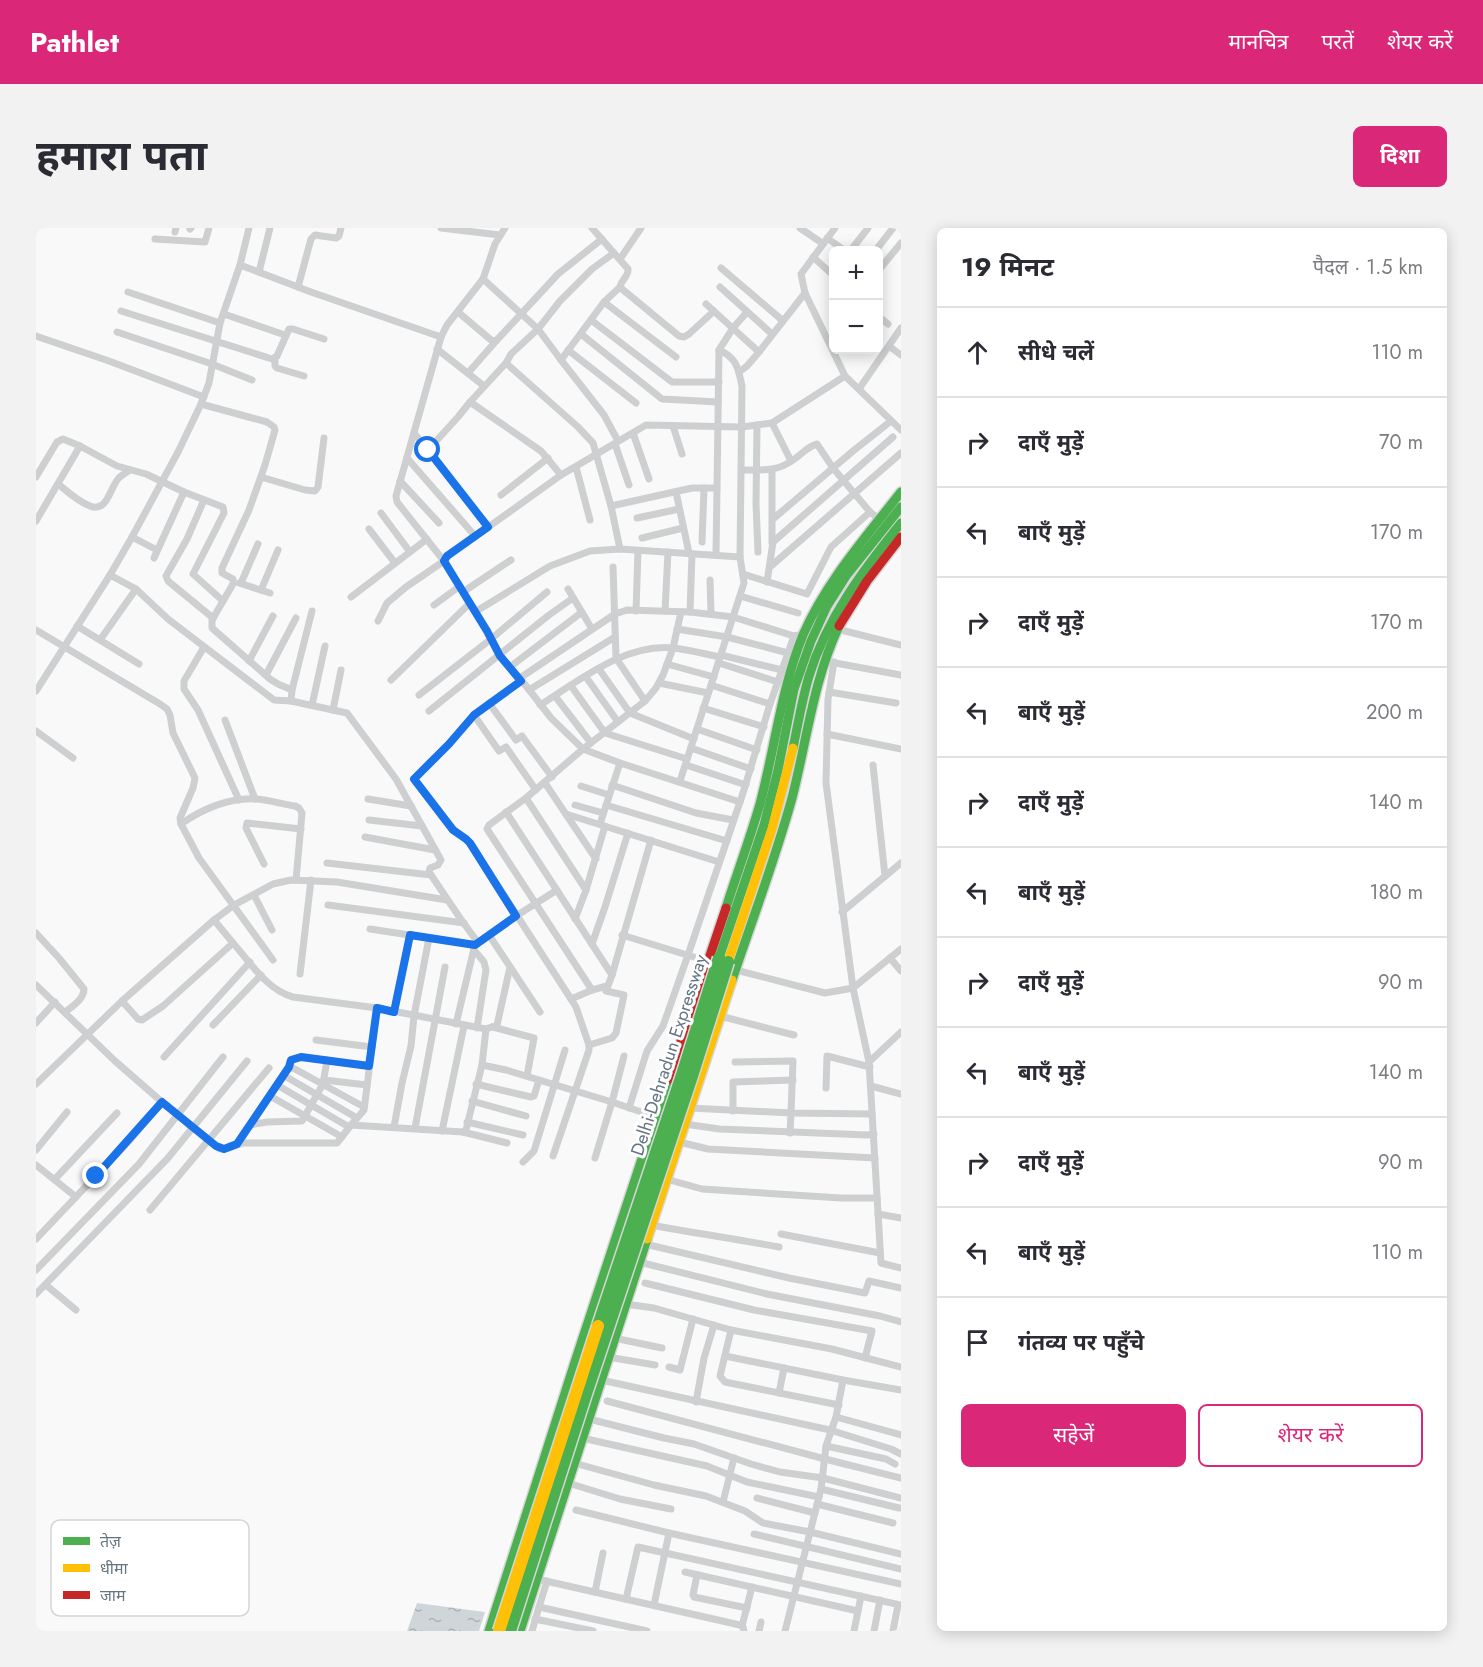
<!DOCTYPE html>
<html lang="hi">
<head>
<meta charset="utf-8">
<style>
	:root { --surface:#fff; --page:#f2f2f3; --text:#2b2b33; --muted:#7c7c81; --line:#e1e1e2; --accent:#db2777 }
	body { margin:0; font-family:Jost,"Noto Sans Devanagari",sans-serif; background:var(--page); color:var(--text) }
	.controls { position:absolute; right:18px; top:18px; display:grid; overflow:hidden; border-radius:9px; box-shadow:0 3px 15px #0003 }
	.controls button { width:54px; height:54px; display:grid; place-items:center; padding:0; border:0; border-bottom:2px solid var(--line); background:var(--surface); color:var(--text); font:30px sans-serif }
	.stop { position:absolute; width:18px; height:18px; margin:-14px; border:4px solid #1a73e8; border-radius:50%; background:#fff }
	.stop.end { background:#1a73e8; border-color:#fff; box-shadow:0 2px 6px #0008 }
	.list { margin:0; padding:0; list-style:none }
	h2 { display:flex; justify-content:space-between; align-items:center; height:78px; margin:0; padding:0 24px; font-size:26px }
	h2 small { font-size:20px; font-weight:400; color:var(--muted) }
	.list li { display:grid; grid-template-columns:39px 1fr auto; gap:18px; align-items:center; box-sizing:border-box; height:90px; padding:0 24px; border-top:2px solid var(--line) }
	.list b { display:block; font-size:22px; white-space:nowrap }
	.list em { font-size:20px; font-style:normal; color:var(--muted) }
	.actions { display:flex; gap:12px; padding:18px 24px }
	.actions a { flex:1; padding:14px 0; border:2px solid var(--accent); border-radius:9px; text-align:center; font-size:21px; color:var(--accent) }
	.actions .main { background:var(--accent); color:#fff }
	.icon { flex:none; width:33px; height:33px; fill:none; stroke:currentColor; stroke-width:2; stroke-linecap:round; stroke-linejoin:round }
	.map { position:relative; flex:none; width:865px; height:1403px; overflow:hidden; border-radius:9px }
	header { display:flex; align-items:center; gap:36px; box-sizing:border-box; height:84px; padding:0 30px; background:var(--accent); color:#fff }
	header strong { font-size:28px }
	nav { display:flex; gap:33px; margin-inline-start:auto; font-size:21px }
	.intro { display:flex; align-items:center; justify-content:space-between; box-sizing:border-box; height:144px; padding:0 36px }
	h1 { margin:0; font-size:42px }
	.button { padding:15px 27px; border-radius:9px; background:var(--accent); color:#fff; font-size:21px; font-weight:700 }
	main { display:flex; gap:36px; padding:0 36px }
	aside { flex:1; background:var(--surface); border-radius:9px; box-shadow:0 3px 15px #0003 }
	.map>svg:first-child { display:block }
	.water { fill:url(#water-ripples) }
	.lines { fill:none; stroke-linecap:round; stroke-linejoin:round }
	.fast-casing { stroke:#d5d6d7; stroke-width:12 }
	.slow-casing { stroke:#d5d6d7; stroke-width:12 }
	.jam-casing { stroke:#d5d6d7; stroke-width:12 }
	.street { stroke:#cecfd0; stroke-width:7 }
	.fast { stroke:#4caf50; stroke-width:9 }
	.slow { stroke:#ffc107; stroke-width:9 }
	.jam { stroke:#c62828; stroke-width:9 }
	.fast-bridge-casing { stroke:#d5d6d6; stroke-width:15; stroke-linecap:butt }
	.slow-bridge-casing { stroke:#d5d6d6; stroke-width:15; stroke-linecap:butt }
	.fast-bridge { stroke:#4caf50; stroke-width:12 }
	.slow-bridge { stroke:#ffc107; stroke-width:12 }
	.route { stroke:#1a73e8; stroke-width:8 }
	.labels { text-anchor:middle; dominant-baseline:central; stroke-width:6; stroke-linejoin:round; paint-order:stroke }
	.street-label { font-size:18px; fill:#657683; stroke:#fff }
	.key { fill:#fff; stroke:#d1d6da; stroke-width:1.5 }
	.key-label { font-size:16px; fill:#657683 }
</style>
</head>
<body>
<header>
<strong>Pathlet</strong>
<nav><a>मानचित्र</a><a>परतें</a><a>शेयर करें</a></nav>
</header>
<div class="intro"><h1>हमारा पता</h1><a class="button">दिशा</a></div>
<main>
<div class="map">
<svg width="865" height="1403" viewBox="0 0 865 1403">
	<defs>
		<pattern id="water-ripples" width="26" height="14" patternUnits="userSpaceOnUse" patternTransform="scale(1.5)"><rect width="26" height="14" fill="#ced6d9"/><path d="M2 4q2-2 4 0t4 0M15 11q2-2 4 0t4 0" fill="none" stroke="#abb2b5"/></pattern>
	</defs>
	<rect width="100%" height="100%" fill="#f9f9f9"/>
	<!-- water -->
	<path class="water" d="M381 1375 449 1384 443 1403H371Z"/>
	<g class="lines">
		<defs>
			<g id="fast">
				<path d="M757 520C762 496 766 472 773 448 791 390 827 342 865 295"/>
				<path d="M690 680C701 645 714 611 724 576 739 520 745 461 767 407 790 354 830 309 865 264"/>
				<path d="M683 730 728 597 742 542 758 461 775 413 791 378 810 348 865 279"/>
				<path d="M696 752C716 692 739 632 756 570 771 512 777 453 803 398"/>
				<path d="M453 1403 539 1134 632 852"/>
				<path d="M484 1403 611 1011"/>
			</g>
			<g id="slow">
				<path d="M692 734 736 601 757 520"/>
				<path d="M611 1011 696 752"/>
			</g>
			<g id="jam">
				<path d="M803 398 831 353 865 309"/>
				<path d="M632 852 690 680"/>
			</g>
		</defs>
		<!-- fast casing -->
		<use href="#fast" class="fast-casing"/>
		<!-- slow casing -->
		<use href="#slow" class="slow-casing"/>
		<!-- jam casing -->
		<use href="#jam" class="jam-casing"/>
		<!-- street -->
		<g class="street">
			<path d="M405 0 464 7"/>
			<path d="M469 0 459 16 447 51 411 97 405 109 360 268 361 274 408 333 451 403 464 427 491 459 515 490 547 521 584 535 704 574"/>
			<path d="M556 0 592 41C593 48 585 52 584 59L586 61 643 108 648 109 653 106 678 83"/>
			<path d="M764 0 786 15"/>
			<path d="M799 0 765 46 769 65 809 148 865 202"/>
			<path d="M154 1 155 0"/>
			<path d="M139 4 140 0"/>
			<path d="M791 10 808 22"/>
			<path d="M119 11 169 14 173 0"/>
			<path d="M815 22 832 0"/>
			<path d="M840 22 857 0"/>
			<path d="M777 29 798 48"/>
			<path d="M584 31 605 0"/>
			<path d="M204 37 275 64 405 109"/>
			<path d="M685 40 746 92"/>
			<path d="M842 43 865 15"/>
			<path d="M223 44 234 0"/>
			<path d="M447 51 502 101 525 132 568 187 582 213"/>
			<path d="M262 59 275 11 279 7 300 10 303 8 305 0"/>
			<path d="M684 59 736 106"/>
			<path d="M92 64 184 95"/>
			<path d="M568 74 640 129"/>
			<path d="M670 76 723 124"/>
			<path d="M85 83 236 131 241 128 253 101H257L288 111"/>
			<path d="M422 84 455 112 460 113 522 46 566 11"/>
			<path d="M188 86 249 107"/>
			<path d="M842 88 852 96"/>
			<path d="M555 92 636 154H683"/>
			<path d="M81 104 176 136 216 152"/>
			<path d="M545 106 626 171 682 174"/>
			<path d="M0 108 73 133 168 169"/>
			<path d="M853 118 865 127"/>
			<path d="M401 121 448 158"/>
			<path d="M532 122 600 175"/>
			<path d="M239 131V138L241 140 268 148"/>
			<path d="M525 132 568 74 584 59"/>
			<path d="M470 135 542 199 557 215 575 278 584 321"/>
			<path d="M703 144 711 138 723 124 769 65"/>
			<path d="M432 145 460 113"/>
			<path d="M823 161 865 100"/>
			<path d="M165 176 231 194 238 199 239 202 229 237 213 282 186 340V345L197 351V356L176 392V400L234 451 242 456 256 462 255 473 311 485 360 551 405 632 402 637 394 640 393 644 424 690 440 712 420 796"/>
			<path d="M736 195 755 233"/>
			<path d="M721 197 720 276 722 324"/>
			<path d="M637 198 646 226"/>
			<path d="M378 205 452 299"/>
			<path d="M597 205 613 251"/>
			<path d="M579 216 593 257"/>
			<path d="M392 222 422 189 434 174"/>
			<path d="M371 230 439 308"/>
			<path d="M540 239 554 292"/>
			<path d="M706 242C725 242 741 244 757 232 765 227 772 218 781 216L797 240 834 284 843 291"/>
			<path d="M736 242V315"/>
			<path d="M525 247 505 223 434 174 470 135 475 126 502 101 524 73 556 41 578 25"/>
			<path d="M0 249 21 214 27 211 44 218 81 238 110 246 148 264 187 279 188 285 157 346 187 373"/>
			<path d="M225 249 269 262 279 263 282 259 288 210"/>
			<path d="M364 253 403 295"/>
			<path d="M22 256C31 263 42 274 54 278 71 285 74 260 82 251 85 247 90 245 94 242"/>
			<path d="M640 264 653 325"/>
			<path d="M465 267 512 230"/>
			<path d="M168 272 151 311 130 348 132 353 177 390"/>
			<path d="M575 278 656 260H681"/>
			<path d="M345 285 374 324"/>
			<path d="M601 290 643 281"/>
			<path d="M737 291 817 223 855 193"/>
			<path d="M0 293 44 218"/>
			<path d="M333 301 359 335"/>
			<path d="M96 309 121 322"/>
			<path d="M606 310 647 300"/>
			<path d="M666 314 668 260"/>
			<path d="M680 327 683 122 697 100 711 84"/>
			<path d="M118 330 148 264"/>
			<path d="M735 338 865 225"/>
			<path d="M577 339 580 430 609 473"/>
			<path d="M707 346 771 366 795 319 834 284"/>
			<path d="M74 347 100 361 132 391 238 472 255 473"/>
			<path d="M674 352 675 386"/>
			<path d="M731 354 737 314 857 209"/>
			<path d="M203 355 234 365"/>
			<path d="M205 355 222 316"/>
			<path d="M532 361 556 401"/>
			<path d="M225 362 242 322"/>
			<path d="M427 364 475 332"/>
			<path d="M704 368 762 385"/>
			<path d="M315 369 391 311"/>
			<path d="M398 377 424 358"/>
			<path d="M600 383 602 323"/>
			<path d="M629 383 632 324"/>
			<path d="M439 384 514 338 554 323 584 321 704 329"/>
			<path d="M654 384 656 326"/>
			<path d="M342 393 351 375 370 359 408 333 412 328 525 247 610 197 706 199 736 195 809 148"/>
			<path d="M41 398 103 436"/>
			<path d="M641 401 691 409 752 425"/>
			<path d="M801 401 865 417"/>
			<path d="M0 402 124 476 131 481 134 487 137 505 159 550 157 560 144 590 145 596"/>
			<path d="M64 412 100 361"/>
			<path d="M168 419 148 453V461L162 482 203 572"/>
			<path d="M685 427 746 442"/>
			<path d="M213 433 237 388"/>
			<path d="M794 434 865 447"/>
			<path d="M798 434 792 471 790 555 817 760 833 834 845 1035 865 1040"/>
			<path d="M683 435 742 454"/>
			<path d="M631 436 678 449"/>
			<path d="M474 439 546 384"/>
			<path d="M563 441 594 485 658 511"/>
			<path d="M230 447 260 390"/>
			<path d="M550 449 582 494"/>
			<path d="M484 450 579 386 591 382 654 384 697 389 758 408 763 407"/>
			<path d="M355 452 434 375"/>
			<path d="M485 453 438 487 413 516 378 551 418 602 430 611 434 615 535 771 540 779 553 817V822L517 928"/>
			<path d="M623 455 672 465"/>
			<path d="M675 457 734 476"/>
			<path d="M535 458 569 505 651 531"/>
			<path d="M256 462 276 383"/>
			<path d="M493 462 579 409"/>
			<path d="M0 463 74 347 96 309 142 224 165 176 173 155 184 95 204 37 213 0"/>
			<path d="M793 464 860 475"/>
			<path d="M383 467 455 411 511 364"/>
			<path d="M519 468 555 515"/>
			<path d="M453 475 480 512 486 508 516 549"/>
			<path d="M276 477 289 418"/>
			<path d="M504 477C544 452 589 415 638 420 654 422 669 426 684 429"/>
			<path d="M667 480 728 499"/>
			<path d="M297 482 305 442"/>
			<path d="M393 483 513 387 537 370"/>
			<path d="M438 487 463 523 470 519 500 562"/>
			<path d="M189 492 219 571"/>
			<path d="M661 501 721 522"/>
			<path d="M0 503 37 530"/>
			<path d="M791 506 865 521"/>
			<path d="M655 520 715 541"/>
			<path d="M650 537 710 557"/>
			<path d="M837 537 849 648"/>
			<path d="M644 553 708 355 704 329 706 158C702 140 701 130 683 122"/>
			<path d="M509 555 560 631"/>
			<path d="M576 557 660 585 697 592"/>
			<path d="M545 558 573 567"/>
			<path d="M490 570 550 662"/>
			<path d="M332 571 375 578"/>
			<path d="M539 577 567 585"/>
			<path d="M570 577 691 613"/>
			<path d="M470 584 576 747"/>
			<path d="M530 586 683 634"/>
			<path d="M333 592 386 598"/>
			<path d="M564 596 584 535"/>
			<path d="M329 609 399 622"/>
			<path d="M291 635 395 647"/>
			<path d="M228 636 210 600 211 595 265 601"/>
			<path d="M218 667 236 702"/>
			<path d="M292 677 428 695"/>
			<path d="M806 684 865 635"/>
			<path d="M539 691 550 662 569 598"/>
			<path d="M334 701 439 717 480 688 521 662"/>
			<path d="M0 705 23 730 48 761C48 771 37 778 29 784"/>
			<path d="M453 707 504 784"/>
			<path d="M586 707 674 734"/>
			<path d="M197 715C214 734 231 762 257 769L341 780 450 801 461 797 474 739"/>
			<path d="M556 716 569 679 592 605"/>
			<path d="M438 722 448 734 450 742 441 800"/>
			<path d="M854 730 865 743"/>
			<path d="M237 732 163 630 145 596C166 581 194 569 221 571 233 572 246 576 259 578L263 580 266 585 260 652"/>
			<path d="M696 741 789 765 817 760 865 721"/>
			<path d="M264 746 275 652"/>
			<path d="M0 757 79 833 126 874 184 921 193 920 207 915H301L315 897 427 904 471 915"/>
			<path d="M556 762 451 601 453 597 490 570 547 521 609 473 620 460 627 447 637 420 645 384"/>
			<path d="M535 771 556 762 571 758"/>
			<path d="M86 773 102 791 106 792 127 778 197 715 178 692"/>
			<path d="M358 784 374 707"/>
			<path d="M684 788 758 807"/>
			<path d="M0 795 19 774"/>
			<path d="M177 797 225 747"/>
			<path d="M457 799 498 810 491 848"/>
			<path d="M280 812 336 819"/>
			<path d="M553 817 576 810 580 805 588 767 570 763 576 747 615 612"/>
			<path d="M128 829 214 734"/>
			<path d="M699 834 757 833 755 885 836 886"/>
			<path d="M833 834 865 804"/>
			<path d="M446 837 470 842 576 874 620 889"/>
			<path d="M253 839 255 832 265 829 333 838"/>
			<path d="M247 847 321 890"/>
			<path d="M288 852 331 857"/>
			<path d="M0 856 86 773 178 692 198 677 237 656 255 652 301 654 411 672"/>
			<path d="M440 856 495 869 498 868 503 852"/>
			<path d="M241 857 313 899"/>
			<path d="M835 858 865 866"/>
			<path d="M790 860 791 828 834 839"/>
			<path d="M234 868 306 909"/>
			<path d="M436 873 490 888"/>
			<path d="M593 880 611 823 627 798 652 727 707 565 734 476 758 408"/>
			<path d="M654 880 755 885 754 905"/>
			<path d="M697 883V854L757 852"/>
			<path d="M431 894 487 907"/>
			<path d="M649 896 683 901 831 907 838 906"/>
			<path d="M214 897 231 894 266 893 287 856 291 832"/>
			<path d="M315 897 328 882 341 780"/>
			<path d="M358 899 366 855 375 818 378 788 393 710"/>
			<path d="M379 900 409 739"/>
			<path d="M406 903 428 798"/>
			<path d="M427 904 430 902 446 837 450 801"/>
			<path d="M643 914 672 921 839 930"/>
			<path d="M201 916 253 839 259 841 328 879"/>
			<path d="M0 922 31 884"/>
			<path d="M559 930 576 874 588 828"/>
			<path d="M487 934 498 923 529 822"/>
			<path d="M0 937 40 969"/>
			<path d="M19 951 81 885"/>
			<path d="M630 951 666 961 805 970H841"/>
			<path d="M114 982 233 840"/>
			<path d="M842 986 865 990"/>
			<path d="M615 997C658 1005 700 1011 743 1019"/>
			<path d="M745 1006 844 1025"/>
			<path d="M0 1011 92 914 126 874"/>
			<path d="M609 1016 753 1050 829 1065 833 1053 865 1060"/>
			<path d="M603 1034 731 1066 844 1088 865 1094"/>
			<path d="M0 1042 103 936 187 829"/>
			<path d="M609 1055 718 1082 836 1103 829 1130"/>
			<path d="M10 1057 40 1082"/>
			<path d="M0 1066 132 930 211 833"/>
			<path d="M589 1076 618 1080 695 1102 796 1121 865 1139"/>
			<path d="M695 1102 684 1148 689 1154 803 1177"/>
			<path d="M578 1110 626 1120"/>
			<path d="M689 1128 807 1152 865 1162"/>
			<path d="M572 1129 619 1137"/>
			<path d="M633 1139 644 1142 657 1091"/>
			<path d="M565 1152 794 1202 855 1221 865 1226"/>
			<path d="M743 1165 748 1140"/>
			<path d="M571 1173 789 1231 865 1250"/>
			<path d="M660 1174 668 1130 678 1097"/>
			<path d="M800 1189 865 1207"/>
			<path d="M553 1191 628 1210 658 1216 715 1236 744 1244 787 1250 865 1270"/>
			<path d="M546 1210 671 1238 711 1254 783 1269"/>
			<path d="M790 1218 850 1231 859 1236"/>
			<path d="M538 1235 618 1257 670 1268 709 1283 727 1295 774 1304 865 1326"/>
			<path d="M532 1255 584 1271 635 1281"/>
			<path d="M785 1261 863 1280"/>
			<path d="M721 1270 779 1285"/>
			<path d="M687 1274 698 1230"/>
			<path d="M781 1276 857 1295"/>
			<path d="M540 1282 633 1305 865 1356"/>
			<path d="M718 1306 865 1341"/>
			<path d="M649 1344 822 1383"/>
			<path d="M661 1347 657 1367 658 1369 711 1380"/>
			<path d="M501 1351 704 1397 707 1399 708 1403"/>
			<path d="M559 1364 567 1325"/>
			<path d="M590 1371 602 1319 865 1377"/>
			<path d="M618 1377 633 1305"/>
			<path d="M503 1379 511 1353"/>
			<path d="M499 1391 557 1403"/>
			<path d="M706 1398 716 1359"/>
			<path d="M496 1403 503 1379 611 1403"/>
			<path d="M723 1403 725 1394"/>
			<path d="M749 1403 785 1261 790 1218 800 1189 807 1152"/>
			<path d="M818 1403 825 1368"/>
			<path d="M838 1403 844 1372"/>
			<path d="M857 1403 862 1377"/>
		</g>
		<!-- fast -->
		<use href="#fast" class="fast"/>
		<!-- slow -->
		<use href="#slow" class="slow"/>
		<!-- jam -->
		<use href="#jam" class="jam"/>
		<defs>
			<g id="fast-bridge">
				<path d="M562 1098 647 844 683 730"/>
				<path d="M474 1403 549 1169 656 848 692 734"/>
			</g>
			<path id="slow-bridge" d="M463 1403 562 1098"/>
		</defs>
		<!-- fast-bridge casing -->
		<use href="#fast-bridge" class="fast-bridge-casing"/>
		<!-- slow-bridge casing -->
		<use href="#slow-bridge" class="slow-bridge-casing"/>
		<!-- fast-bridge -->
		<use href="#fast-bridge" class="fast-bridge"/>
		<!-- slow-bridge -->
		<use href="#slow-bridge" class="slow-bridge"/>
	</g>
	<g class="lines">
		<!-- route -->
		<path class="route" d="M60 948 126 874 180 918 188 921 201 916 253 839 255 832 265 829 333 838 341 780 358 784 374 707 439 717 480 688 434 615 430 611 417 602 378 551 413 516 438 487 485 453 464 428 451 403 408 333 411 328 452 299 392 222"/>
	</g>
	<g class="labels">
		<!-- street labels -->
		<g class="street-label">
			<text transform="translate(633 827) rotate(-72)">Delhi-Dehradun Expressway</text>
		</g>
	</g>
	<!-- legend -->
	<rect x="15" y="1292" width="198" height="96" rx="9" class="key"/>
	<rect x="27" y="1309" width="27" height="8" fill="#4caf50"/>
	<rect x="27" y="1336" width="27" height="8" fill="#ffc107"/>
	<rect x="27" y="1363" width="27" height="8" fill="#c62828"/>
	<g class="key-label">
		<text x="64" y="1319">तेज़</text>
		<text x="64" y="1346">धीमा</text>
		<text x="64" y="1373">जाम</text>
	</g>
</svg>
<div class="controls">
<button>+</button>
<button>−</button>
</div>
<div class="stop" style="left:392px;top:222px"></div>
<div class="stop end" style="left:60px;top:948px"></div>
</div>
<aside>
<h2>19 मिनट<small>पैदल · 1.5 km</small></h2>
<ul class="list">
<li><svg class="icon" aria-label="ahead" viewBox="0 0 24 24"><path d="M12 20V5M6 11l6-6 6 6"/></svg><div><b>सीधे चलें</b></div><em>110 m</em></li>
<li><svg class="icon" aria-label="right" viewBox="0 0 24 24"><path d="M7 20v-9h11M14 6l5 5-5 5"/></svg><div><b>दाएँ मुड़ें</b></div><em>70 m</em></li>
<li><svg class="icon" aria-label="left" viewBox="0 0 24 24"><path d="M17 20v-9H6M10 6l-5 5 5 5"/></svg><div><b>बाएँ मुड़ें</b></div><em>170 m</em></li>
<li><svg class="icon" aria-label="right" viewBox="0 0 24 24"><path d="M7 20v-9h11M14 6l5 5-5 5"/></svg><div><b>दाएँ मुड़ें</b></div><em>170 m</em></li>
<li><svg class="icon" aria-label="left" viewBox="0 0 24 24"><path d="M17 20v-9H6M10 6l-5 5 5 5"/></svg><div><b>बाएँ मुड़ें</b></div><em>200 m</em></li>
<li><svg class="icon" aria-label="right" viewBox="0 0 24 24"><path d="M7 20v-9h11M14 6l5 5-5 5"/></svg><div><b>दाएँ मुड़ें</b></div><em>140 m</em></li>
<li><svg class="icon" aria-label="left" viewBox="0 0 24 24"><path d="M17 20v-9H6M10 6l-5 5 5 5"/></svg><div><b>बाएँ मुड़ें</b></div><em>180 m</em></li>
<li><svg class="icon" aria-label="right" viewBox="0 0 24 24"><path d="M7 20v-9h11M14 6l5 5-5 5"/></svg><div><b>दाएँ मुड़ें</b></div><em>90 m</em></li>
<li><svg class="icon" aria-label="left" viewBox="0 0 24 24"><path d="M17 20v-9H6M10 6l-5 5 5 5"/></svg><div><b>बाएँ मुड़ें</b></div><em>140 m</em></li>
<li><svg class="icon" aria-label="right" viewBox="0 0 24 24"><path d="M7 20v-9h11M14 6l5 5-5 5"/></svg><div><b>दाएँ मुड़ें</b></div><em>90 m</em></li>
<li><svg class="icon" aria-label="left" viewBox="0 0 24 24"><path d="M17 20v-9H6M10 6l-5 5 5 5"/></svg><div><b>बाएँ मुड़ें</b></div><em>110 m</em></li>
<li><svg class="icon" aria-label="arrive" viewBox="0 0 24 24"><path d="M6 21V4h12l-3 4 3 4H6"/></svg><div><b>गंतव्य पर पहुँचे</b></div></li>
</ul>
<div class="actions"><a class="main">सहेजें</a><a>शेयर करें</a></div>
</aside>
</main>
</body>
</html>
